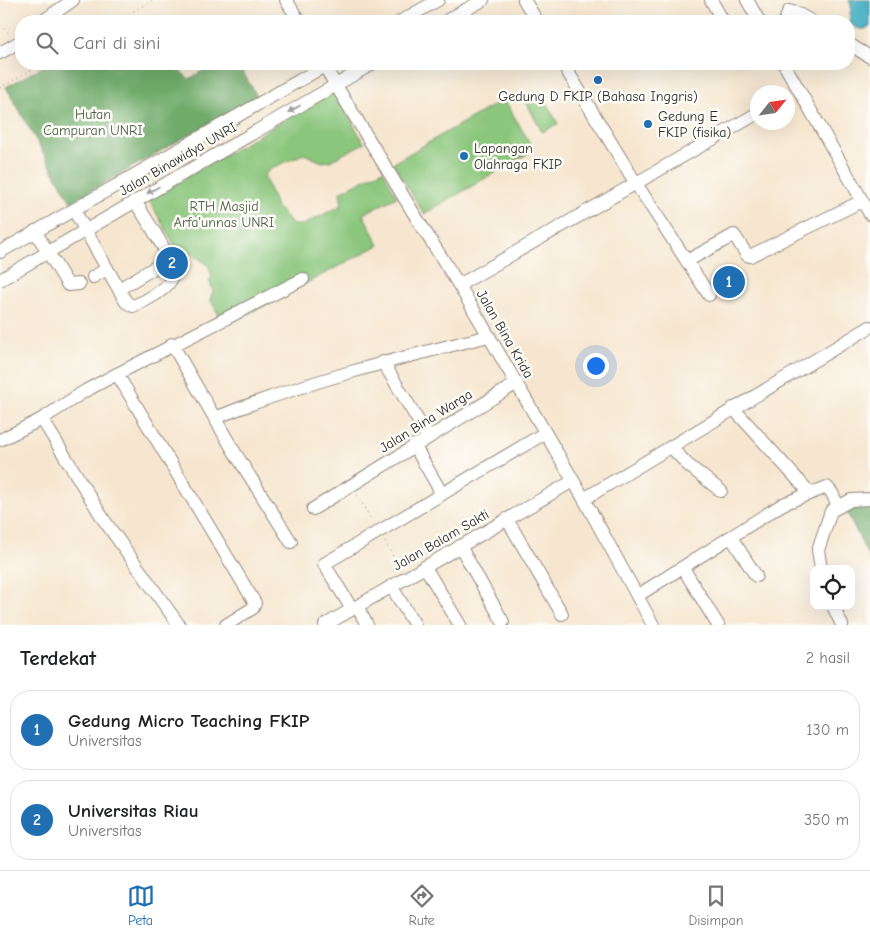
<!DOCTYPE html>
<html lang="id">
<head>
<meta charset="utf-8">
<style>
	:root { --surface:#fff; --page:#f2f2f2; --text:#202124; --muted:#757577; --line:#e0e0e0; --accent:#1f6fb2 }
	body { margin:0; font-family:"Comic Neue",sans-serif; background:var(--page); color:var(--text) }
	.controls { position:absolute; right:15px; bottom:15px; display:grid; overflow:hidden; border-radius:10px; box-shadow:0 5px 20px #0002 }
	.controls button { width:45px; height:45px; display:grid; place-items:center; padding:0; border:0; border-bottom:1px solid var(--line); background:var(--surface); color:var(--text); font:25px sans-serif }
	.compass { position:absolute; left:750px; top:85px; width:45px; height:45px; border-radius:50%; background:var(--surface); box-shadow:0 5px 20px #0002; rotate:60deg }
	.you { position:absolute; left:595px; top:365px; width:18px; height:18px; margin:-12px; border:4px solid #fff; border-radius:50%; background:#1a73e8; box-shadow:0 0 0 8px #1a73e833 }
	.badge { display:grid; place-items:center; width:32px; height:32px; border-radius:50%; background:var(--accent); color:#fff; font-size:16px; font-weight:700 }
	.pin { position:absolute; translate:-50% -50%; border:2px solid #fff; box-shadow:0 1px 5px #0006 }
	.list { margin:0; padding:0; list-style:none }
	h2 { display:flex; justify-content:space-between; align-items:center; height:65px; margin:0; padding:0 20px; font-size:21px }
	h2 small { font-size:16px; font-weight:400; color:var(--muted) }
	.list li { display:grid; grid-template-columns:32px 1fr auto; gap:15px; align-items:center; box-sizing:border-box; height:80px; margin:0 10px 10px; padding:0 10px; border:1px solid var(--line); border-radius:20px }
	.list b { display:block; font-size:19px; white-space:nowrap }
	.list p { margin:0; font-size:16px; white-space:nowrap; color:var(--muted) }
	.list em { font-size:16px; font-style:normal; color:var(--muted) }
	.icon { flex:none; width:28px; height:28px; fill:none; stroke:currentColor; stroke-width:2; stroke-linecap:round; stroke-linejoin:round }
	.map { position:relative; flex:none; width:870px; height:625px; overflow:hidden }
	.search { position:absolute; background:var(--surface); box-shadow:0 5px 20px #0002; left:15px; right:15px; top:15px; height:55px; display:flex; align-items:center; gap:12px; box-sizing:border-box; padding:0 18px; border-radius:20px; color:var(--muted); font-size:19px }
	.sheet { height:245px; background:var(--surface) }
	nav { display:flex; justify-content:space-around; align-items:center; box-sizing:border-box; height:70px; border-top:1px solid var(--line); background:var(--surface); font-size:14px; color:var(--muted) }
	nav a { display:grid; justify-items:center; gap:2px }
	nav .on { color:var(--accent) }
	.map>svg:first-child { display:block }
	.green { fill:#8ac67b; stroke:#5a7853 }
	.forest { fill:#6fab6b; stroke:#4d6b4b }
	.water { fill:#44afc2; stroke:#386d76 }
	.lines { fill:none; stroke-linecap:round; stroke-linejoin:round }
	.minor-casing { stroke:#90887d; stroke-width:14 }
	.path { stroke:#90887d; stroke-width:1; stroke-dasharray:1 4; stroke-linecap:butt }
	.minor { stroke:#fff; stroke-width:12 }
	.oneway { fill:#a0a0a0 }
	.poi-dot { fill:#1f6fb2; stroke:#fdfcf7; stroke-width:2 }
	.labels { text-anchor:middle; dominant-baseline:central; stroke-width:5; stroke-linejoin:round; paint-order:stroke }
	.poi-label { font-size:14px; fill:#2b2b2b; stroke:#fdfcf7; text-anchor:start }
	.park-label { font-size:14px; fill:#4c6147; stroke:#fdfcf7 }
	.street-label { font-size:14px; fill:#2b2b2b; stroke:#fdfcf7 }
</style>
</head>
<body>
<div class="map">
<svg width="870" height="625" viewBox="0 0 870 625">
	<rect width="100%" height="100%" fill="#fdfcf7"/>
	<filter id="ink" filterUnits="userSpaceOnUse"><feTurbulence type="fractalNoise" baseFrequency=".02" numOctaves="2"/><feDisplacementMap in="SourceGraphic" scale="10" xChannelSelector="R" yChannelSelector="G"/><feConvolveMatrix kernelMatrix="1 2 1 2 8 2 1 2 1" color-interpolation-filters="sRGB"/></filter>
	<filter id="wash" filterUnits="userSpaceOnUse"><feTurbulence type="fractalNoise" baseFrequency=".0096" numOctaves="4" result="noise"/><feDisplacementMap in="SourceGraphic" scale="20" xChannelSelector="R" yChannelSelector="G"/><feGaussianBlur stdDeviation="1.12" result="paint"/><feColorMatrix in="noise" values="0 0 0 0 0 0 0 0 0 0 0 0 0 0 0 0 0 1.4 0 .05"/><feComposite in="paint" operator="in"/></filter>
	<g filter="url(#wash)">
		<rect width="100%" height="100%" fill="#f6e6cf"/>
		<!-- green -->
		<g class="green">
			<path d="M540 92 558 124 542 132 525 100Z"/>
			<path d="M335 93 364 143 330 161 322 162 304 154 272 168 264 175 276 206 293 225H303L342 205 340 192 383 170 397 197 363 214 379 245 225 326 210 299 213 291 209 280 212 277 208 265 191 253 184 257 180 255 149 200 328 94Z"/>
			<path d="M504 99 534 150 424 214 393 163Z"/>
		</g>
		<!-- forest -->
		<g class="forest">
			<path d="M48 64H173L189 79 214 64H238L257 96 71 202 6 87Z"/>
			<path d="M870 503V560L844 506Z"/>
		</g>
		<!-- water -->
		<path class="water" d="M849 0H870V27C861 32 856 28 849 23L851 6Z"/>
	</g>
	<g filter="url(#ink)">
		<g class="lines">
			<defs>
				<g id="minor">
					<path d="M286 0 299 21"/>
					<path d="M524 0 537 21"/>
					<path d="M711 0 723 21"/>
					<path d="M747 0 759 21"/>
					<path d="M43 21 73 0"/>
					<path d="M401 21 438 0"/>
					<path d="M446 21 483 0"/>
					<path d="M785 21 789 11 797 13 811 21"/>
					<path d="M849 44 870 57"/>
					<path d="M0 53 21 41"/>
					<path d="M323 64 419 222 459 285 584 499 653 625"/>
					<path d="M563 64 635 182 709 295"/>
					<path d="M784 64 870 214"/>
					<path d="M74 210 126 302 133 306C144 302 169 289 172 277 176 260 144 217 135 201"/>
					<path d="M35 231 68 285 79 284"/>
					<path d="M0 252 328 64"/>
					<path d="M687 261 734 235 747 255 750 256 862 201"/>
					<path d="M93 277 107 269"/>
					<path d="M0 280 372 64"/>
					<path d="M459 285 758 113"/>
					<path d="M119 289 169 259"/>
					<path d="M172 344 232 448 291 542"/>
					<path d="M383 362 428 437"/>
					<path d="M733 408 809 492"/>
					<path d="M215 418C304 382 396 359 489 336"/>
					<path d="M42 419 104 520 179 625"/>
					<path d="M0 440 42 419 85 391 117 374"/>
					<path d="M414 445 442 494"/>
					<path d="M671 447 688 465 721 491"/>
					<path d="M584 499 870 327"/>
					<path d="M313 509 517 383"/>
					<path d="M507 519 562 614"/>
					<path d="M731 537 756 576"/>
					<path d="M460 546 503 622"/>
					<path d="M425 567 460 625"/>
					<path d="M683 568 718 625"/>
					<path d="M821 569 818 550 831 511 851 500 870 499"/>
					<path d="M391 586 415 625"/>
					<path d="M637 596 783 504 827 487 832 493 838 506"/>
					<path d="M357 606 367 625"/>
					<path d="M833 606 842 625"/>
					<path d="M352 609 324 564 545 433"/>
					<path d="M226 625 253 608 255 603 117 374 303 279"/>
					<path d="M325 625 573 481"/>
				</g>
			</defs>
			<!-- minor casing -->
			<use href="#minor" class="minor-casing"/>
			<!-- path -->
			<g class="path">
				<path d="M116 21 153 0"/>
				<path d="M0 25 11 35"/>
				<path d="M0 88 42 64"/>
				<path d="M357 495 372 521"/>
				<path d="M385 542 400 569"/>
			</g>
			<!-- minor -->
			<use href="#minor" class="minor"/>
		</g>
		<!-- one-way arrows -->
		<defs><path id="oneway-solid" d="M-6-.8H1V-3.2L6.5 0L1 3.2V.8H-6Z" transform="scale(1.25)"/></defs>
		<g class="oneway">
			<use href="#oneway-solid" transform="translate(294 109) rotate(150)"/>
			<use href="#oneway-solid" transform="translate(153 190) rotate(150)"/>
		</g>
	</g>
	<!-- markers -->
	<g class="poi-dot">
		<circle cx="598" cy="80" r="5"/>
		<circle cx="648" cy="124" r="5"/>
		<circle cx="464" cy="156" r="5"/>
	</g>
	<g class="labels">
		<!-- poi labels -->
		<g class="poi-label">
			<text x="598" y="96" text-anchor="middle">Gedung D FKIP (Bahasa Inggris)</text>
			<text x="658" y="116">Gedung E<tspan x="658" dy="16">FKIP (fisika)</tspan></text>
			<text x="474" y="148">Lapangan<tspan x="474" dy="16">Olahraga FKIP</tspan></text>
		</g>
		<!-- park labels -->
		<g class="park-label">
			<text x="93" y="114">Hutan<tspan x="93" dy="16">Campuran UNRI</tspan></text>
			<text x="224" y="206">RTH Masjid<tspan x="224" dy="16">Arfa'unnas UNRI</tspan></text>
		</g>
		<!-- street labels -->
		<g class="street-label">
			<text transform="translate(178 159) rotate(-30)">Jalan Binawidya UNRI</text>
			<text transform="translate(505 334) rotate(60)">Jalan Bina Krida</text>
			<text transform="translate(426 421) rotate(-32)">Jalan Bina Warga</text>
			<text transform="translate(441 540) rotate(-30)">Jalan Balam Sakti</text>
		</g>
	</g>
</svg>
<div class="controls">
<button><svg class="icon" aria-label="locate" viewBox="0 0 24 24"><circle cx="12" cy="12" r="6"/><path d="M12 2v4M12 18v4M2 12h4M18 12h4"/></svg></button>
</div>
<svg class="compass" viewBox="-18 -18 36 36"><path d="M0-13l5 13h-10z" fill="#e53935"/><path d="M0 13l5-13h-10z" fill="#757577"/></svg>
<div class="you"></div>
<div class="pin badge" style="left:729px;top:282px">1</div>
<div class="pin badge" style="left:172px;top:263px">2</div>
<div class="search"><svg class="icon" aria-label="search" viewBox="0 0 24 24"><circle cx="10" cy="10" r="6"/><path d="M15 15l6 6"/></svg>Cari di sini</div>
</div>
<section class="sheet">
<h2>Terdekat<small>2 hasil</small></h2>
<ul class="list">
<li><span class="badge">1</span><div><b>Gedung Micro Teaching FKIP</b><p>Universitas</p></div><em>130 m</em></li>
<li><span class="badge">2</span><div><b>Universitas Riau</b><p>Universitas</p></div><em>350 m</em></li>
</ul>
</section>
<nav>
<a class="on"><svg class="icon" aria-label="map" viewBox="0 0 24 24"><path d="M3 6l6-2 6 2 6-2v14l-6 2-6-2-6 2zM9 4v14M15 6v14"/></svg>Peta</a>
<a><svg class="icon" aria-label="directions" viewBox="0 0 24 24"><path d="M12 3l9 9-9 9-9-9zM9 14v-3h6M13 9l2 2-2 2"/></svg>Rute</a>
<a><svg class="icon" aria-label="saved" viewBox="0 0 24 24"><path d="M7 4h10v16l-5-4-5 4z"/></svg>Disimpan</a>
</nav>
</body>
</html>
